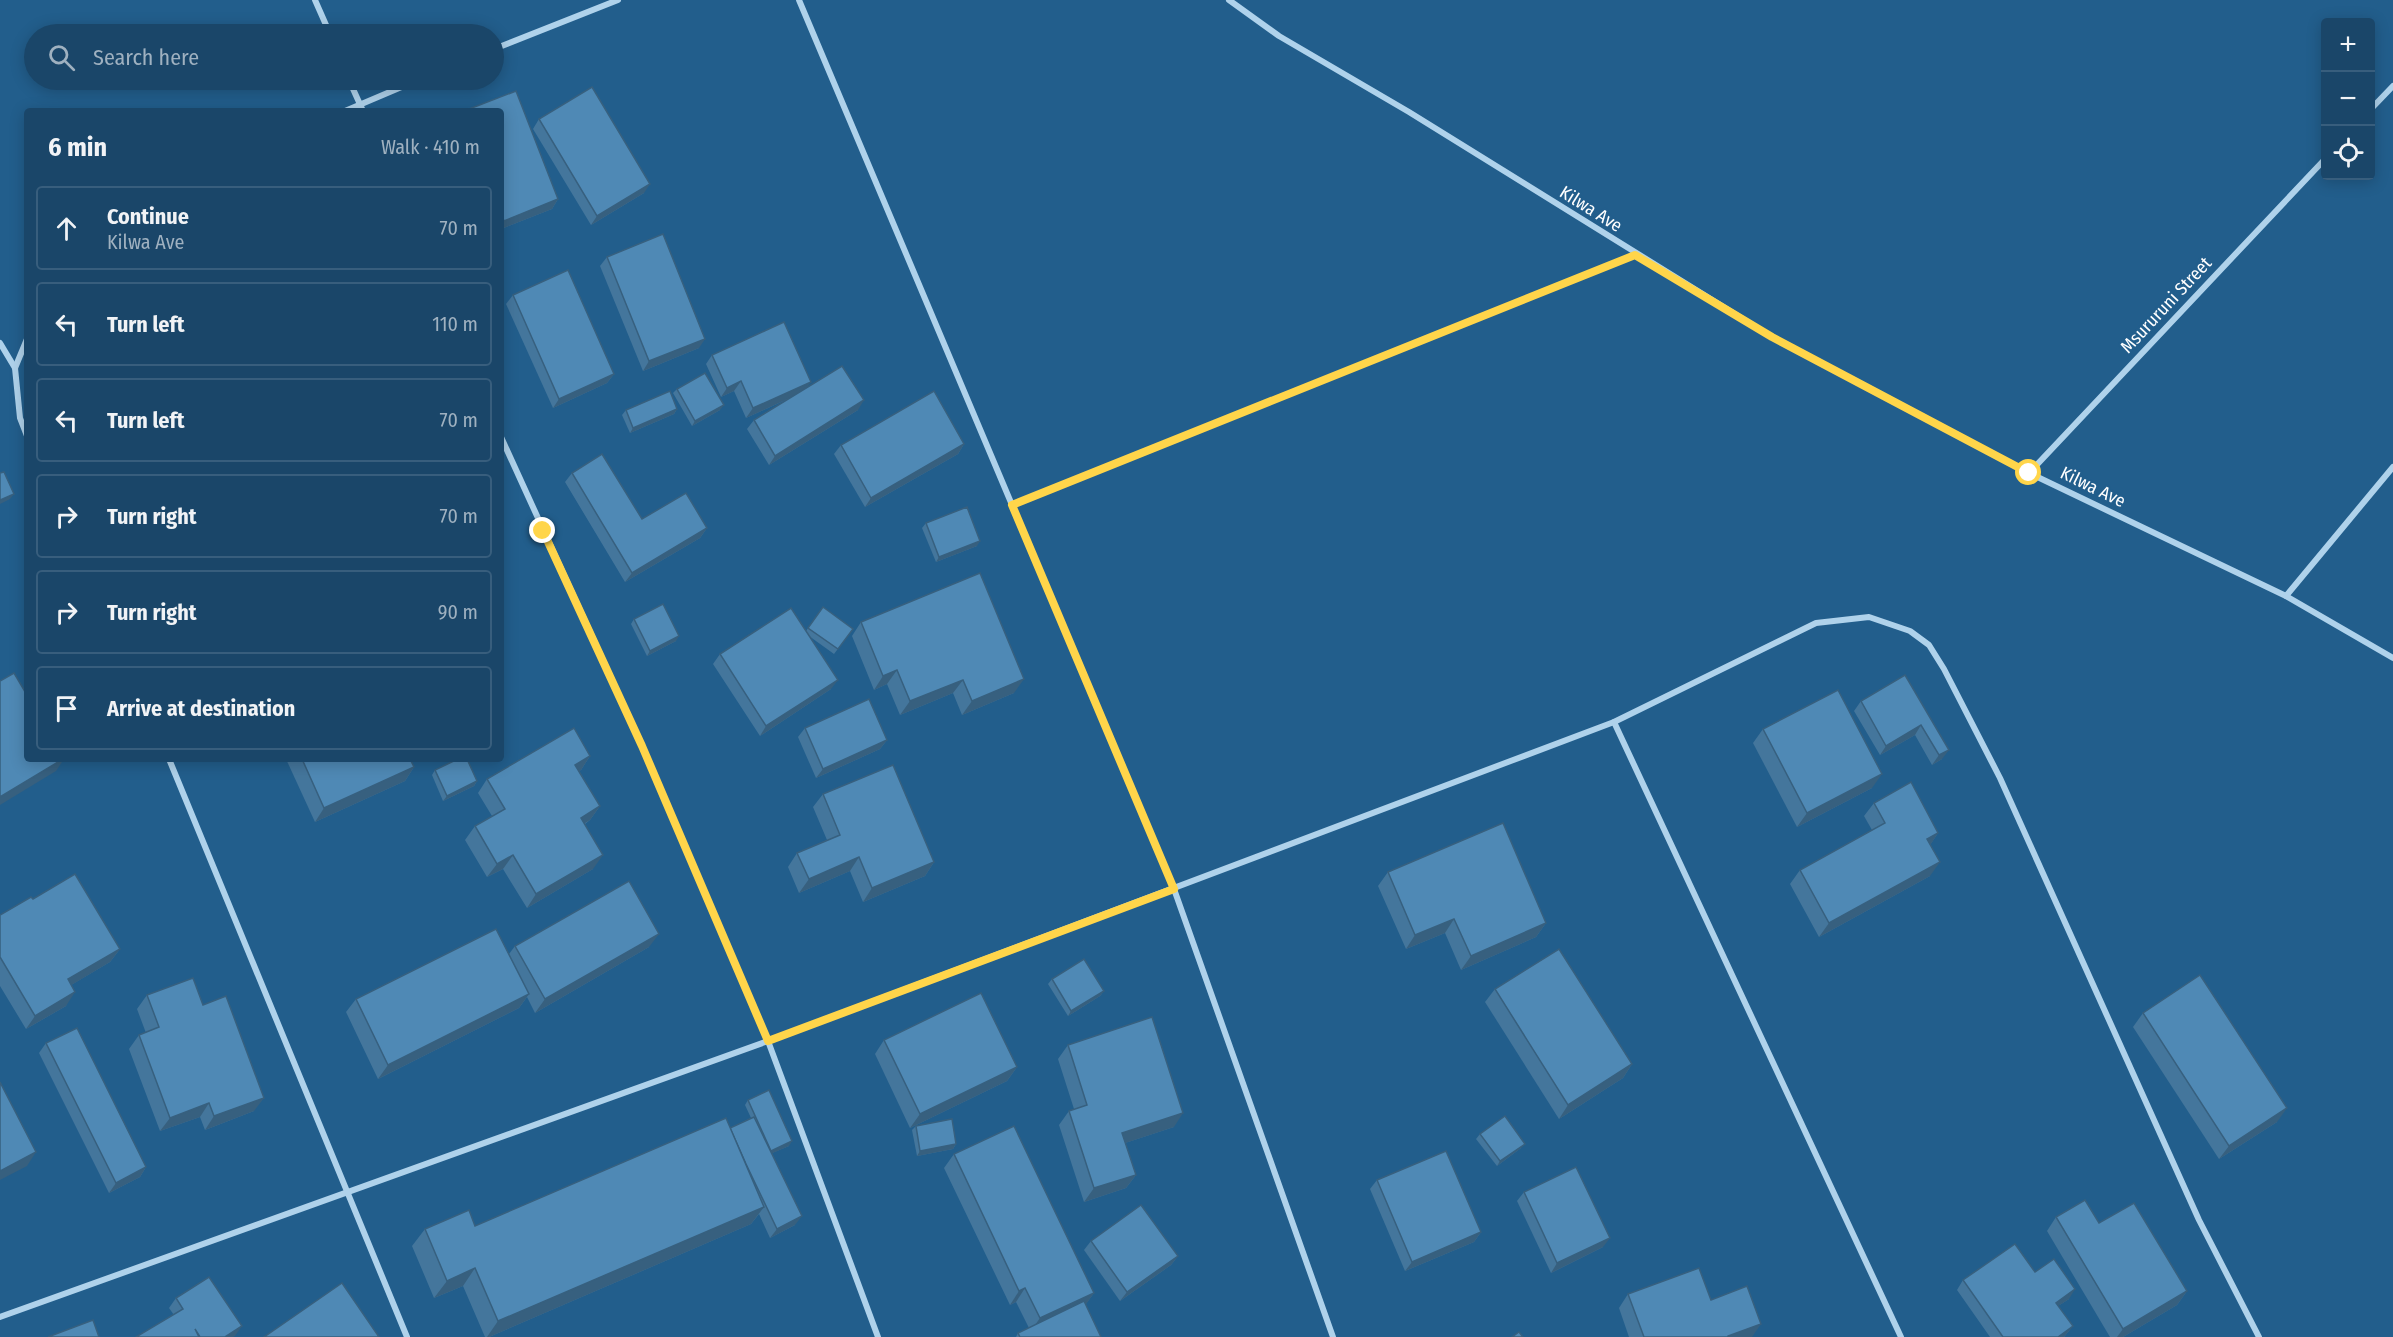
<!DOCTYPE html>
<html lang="en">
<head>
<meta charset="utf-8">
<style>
	:root { --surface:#1a4669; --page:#275071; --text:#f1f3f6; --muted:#9fb1c0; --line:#385e7d }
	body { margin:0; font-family:"Fira Sans Condensed",sans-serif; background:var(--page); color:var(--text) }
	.controls { position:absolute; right:18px; top:18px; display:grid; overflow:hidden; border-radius:6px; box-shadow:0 3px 15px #0003 }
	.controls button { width:54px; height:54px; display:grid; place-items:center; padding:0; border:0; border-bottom:2px solid var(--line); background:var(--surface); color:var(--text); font:30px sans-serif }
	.stop { position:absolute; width:18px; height:18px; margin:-14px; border:4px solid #ffd54a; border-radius:50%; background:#fff }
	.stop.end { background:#ffd54a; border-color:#fff; box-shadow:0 2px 6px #0008 }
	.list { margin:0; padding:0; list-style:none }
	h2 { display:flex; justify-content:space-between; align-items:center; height:78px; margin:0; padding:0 24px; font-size:26px }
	h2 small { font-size:20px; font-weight:400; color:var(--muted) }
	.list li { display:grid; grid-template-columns:39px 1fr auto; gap:18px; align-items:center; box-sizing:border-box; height:84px; margin:0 12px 12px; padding:0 12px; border:2px solid var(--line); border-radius:6px }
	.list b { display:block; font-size:22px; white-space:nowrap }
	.list p { margin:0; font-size:20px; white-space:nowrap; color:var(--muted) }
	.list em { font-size:20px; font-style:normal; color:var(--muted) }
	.icon { flex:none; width:33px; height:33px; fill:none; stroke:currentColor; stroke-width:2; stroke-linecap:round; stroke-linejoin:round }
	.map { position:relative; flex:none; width:2393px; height:1337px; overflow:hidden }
	.search { position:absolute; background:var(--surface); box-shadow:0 3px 15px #0003; left:24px; top:24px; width:480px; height:66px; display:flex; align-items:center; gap:15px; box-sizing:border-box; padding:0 21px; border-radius:33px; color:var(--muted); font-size:22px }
	.panel { position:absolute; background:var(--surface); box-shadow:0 3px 15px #0003; left:24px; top:108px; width:480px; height:654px; border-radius:6px }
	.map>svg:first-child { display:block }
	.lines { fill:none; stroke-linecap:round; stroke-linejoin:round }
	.minor { stroke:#afd2eb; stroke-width:6 }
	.wall { fill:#44769c }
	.shaded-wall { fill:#37607f }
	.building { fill:#4f89b5; stroke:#37607f; stroke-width:1.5 }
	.route { stroke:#ffd54a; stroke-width:8 }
	.labels { text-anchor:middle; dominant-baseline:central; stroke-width:4.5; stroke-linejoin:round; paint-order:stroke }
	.street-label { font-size:18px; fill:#fff; stroke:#225e8c }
</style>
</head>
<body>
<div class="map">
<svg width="2393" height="1337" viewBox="0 0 2393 1337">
	<rect width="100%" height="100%" fill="#225e8c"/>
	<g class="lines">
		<!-- minor -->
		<g class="minor">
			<path d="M315 0 330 34"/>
			<path d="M799 0 1174 889 1333 1337"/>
			<path d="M1229 0 1279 36 1409 112 1772 337 2029 473 2286 596 2393 658"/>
			<path d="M494 49 618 0"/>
			<path d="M349 80 363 111"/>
			<path d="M2370 110 2393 86"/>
			<path d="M345 111 418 80"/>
			<path d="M27 339 15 368 20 418 27 436"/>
			<path d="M0 343 15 368"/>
			<path d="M501 437 642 746 768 1041 878 1337"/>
			<path d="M2029 473 2326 158"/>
			<path d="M1012 505 1635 255"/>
			<path d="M2286 596 2393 467"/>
			<path d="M1614 722 1901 1337"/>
			<path d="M169 759 407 1337"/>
			<path d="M0 1317 768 1041 1614 722 1816 623 1869 617 1910 631 1929 645 1944 669 2000 778 2199 1220 2259 1337"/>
		</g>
	</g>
	<!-- wall -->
	<g class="wall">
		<path d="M501 111 558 199 552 209 501 229Z"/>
		<path d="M539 119 644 193 591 225 533 129Z"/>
		<path d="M607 257 699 348 643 371 600 266Z"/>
		<path d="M513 295 614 374 607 383 553 408 506 304Z"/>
		<path d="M712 355 808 387 858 410 769 465 747 429 754 420 788 399 746 418 734 391 721 397 706 364Z"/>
		<path d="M677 389 720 410 692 426 673 393Z"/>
		<path d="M677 409 674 414 630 433 622 415 626 410Z"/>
		<path d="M964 444 958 454 865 507 834 454 841 445Z"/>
		<path d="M572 473 642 519 707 528 700 538 625 582 565 482Z"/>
		<path d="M926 523 977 546 936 562 922 528Z"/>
		<path d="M823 607 853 629 834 654 809 636 831 689 760 736 713 664 720 654 806 631Z"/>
		<path d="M634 619 676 641 647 656 631 624Z"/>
		<path d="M861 622 1014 693 962 715 953 693 900 715 887 684 874 690 852 636Z"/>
		<path d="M1905 675 1942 759 1932 765 1915 735 1880 755 1854 711 1861 701Z"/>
		<path d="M805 728 887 740 880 749 816 778 798 737Z"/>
		<path d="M1763 729 1872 788 1797 827 1753 743Z"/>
		<path d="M590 756 581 770 579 771 600 806 590 820 585 824 593 869 527 908 503 869 487 877 465 840 475 826 492 816 478 793 487 779Z"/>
		<path d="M286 759H410L414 767 405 781 315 822Z"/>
		<path d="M435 770 477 781 474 786 443 801 432 775Z"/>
		<path d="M823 794 934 862 925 876 863 902 850 871 799 893 788 867 797 853 827 840 813 807Z"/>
		<path d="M1874 803 1938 833 1930 845V876L1819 937 1790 884 1800 870 1872 830 1864 816Z"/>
		<path d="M1388 872 1546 923 1536 937 1461 970 1445 933 1406 949 1378 886Z"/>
		<path d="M33 899 120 949 110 962 71 985 66 1006 26 1029 0 986V915Z"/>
		<path d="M515 946 649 947 535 1013 527 997 519 1008 378 1079 346 1012 356 999 509 954Z"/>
		<path d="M1052 979 1104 991 1100 996 1068 1016 1048 984Z"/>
		<path d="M1495 989 1632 1064 1623 1078 1559 1119 1485 1002Z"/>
		<path d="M147 995 203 1005 254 1111 205 1130 200 1117 160 1131 129 1049 139 1035 146 1033 137 1009Z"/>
		<path d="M2143 1013 2277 1122 2219 1159 2133 1027Z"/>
		<path d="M884 1040 1017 1067 1007 1081 910 1128 875 1054Z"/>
		<path d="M46 1043 146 1167 140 1177 109 1193 39 1053Z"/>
		<path d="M1068 1045 1174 1127 1125 1143 1136 1175 1126 1188 1084 1202 1059 1125 1069 1111 1074 1109 1058 1059Z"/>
		<path d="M748 1100 789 1146 772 1153 795 1225 770 1238 759 1214 751 1224 489 1337H485L463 1286 434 1298 412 1246 425 1229 475 1226 730 1128 751 1118 745 1105Z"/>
		<path d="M916 1126 956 1144 953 1149 917 1156 912 1130Z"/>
		<path d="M1480 1134 1521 1148 1497 1166 1476 1139Z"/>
		<path d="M954 1154 1094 1293 1085 1305 1101 1337H1016L1018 1333 1029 1328 1016 1302 1010 1305 944 1168Z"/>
		<path d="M1377 1180 1481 1232 1474 1242 1405 1271 1370 1189Z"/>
		<path d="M1524 1192 1603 1247 1551 1273 1517 1201Z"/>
		<path d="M2056 1217 2099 1223 2187 1291 2177 1305 2123 1337H2110L2047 1231Z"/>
		<path d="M1091 1241 1178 1256 1171 1265 1120 1301 1084 1250Z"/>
		<path d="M2035 1272 2069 1299 2058 1306 2073 1326 2064 1337H1990L1957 1290 1963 1280Z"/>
		<path d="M1628 1294 1711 1300 1752 1337H1629L1619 1308Z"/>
		<path d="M176 1298 235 1336 174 1315 169 1308Z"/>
	</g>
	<!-- shaded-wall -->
	<g class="shaded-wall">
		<path d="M650 184 644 193 591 225 597 216Z"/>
		<path d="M558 199 552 209 501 229V226L504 221Z"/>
		<path d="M705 339 699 348 643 371 649 361Z"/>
		<path d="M614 374 607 383 553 408 559 399Z"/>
		<path d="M741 381 734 391 721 397 727 388Z"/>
		<path d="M811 382 805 391 746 418 753 408Z"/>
		<path d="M864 400 858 410 769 465 775 456Z"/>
		<path d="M724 405 720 410 692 426 695 421Z"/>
		<path d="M677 409 674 414 630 433 633 428Z"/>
		<path d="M964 444 958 454 865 507 871 498Z"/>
		<path d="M14 494 10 499 0 504V500Z"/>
		<path d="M707 528 700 538 625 582 632 573Z"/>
		<path d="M980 541 977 546 936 562 939 557Z"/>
		<path d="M679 636 676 641 647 656 650 651Z"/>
		<path d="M897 670 887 684 874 690 883 676Z"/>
		<path d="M1024 679 1014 693 962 715 972 701Z"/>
		<path d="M838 680 831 689 760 736 766 726Z"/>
		<path d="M963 680 953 693 900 715 910 701Z"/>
		<path d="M1921 725 1915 735 1880 755 1886 746Z"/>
		<path d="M887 740 880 749 816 778 823 769Z"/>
		<path d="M1949 750 1942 759 1932 765 1939 755Z"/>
		<path d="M590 756 581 770 566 779 575 765Z"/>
		<path d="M63 759H64L56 771 0 805V797Z"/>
		<path d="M414 767 405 781 315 822 324 808Z"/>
		<path d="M1882 774 1872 788 1797 827 1807 813Z"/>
		<path d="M477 781 474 786 443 801 447 796Z"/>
		<path d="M600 806 590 820 572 831 581 818Z"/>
		<path d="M1938 833 1929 847 1927 839Z"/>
		<path d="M513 855 503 869 487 877 497 864Z"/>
		<path d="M603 855 593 869 527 908 536 894Z"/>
		<path d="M859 857 850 871 799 893 809 879Z"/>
		<path d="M934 862 925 876 863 902 872 888Z"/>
		<path d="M1940 862 1930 876 1819 937 1829 923Z"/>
		<path d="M1454 919 1445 933 1406 949 1415 935Z"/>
		<path d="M1546 923 1536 937 1461 970 1471 956Z"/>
		<path d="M659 934 649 947 535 1013 545 999Z"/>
		<path d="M120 949 110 962 58 993 68 979Z"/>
		<path d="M1104 991 1100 996 1068 1016 1071 1011Z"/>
		<path d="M75 992 66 1006 26 1029 35 1016Z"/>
		<path d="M529 994 519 1008 378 1079 388 1065Z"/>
		<path d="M1632 1064 1623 1078 1559 1119 1568 1105Z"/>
		<path d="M1017 1067 1007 1081 910 1128 920 1114Z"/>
		<path d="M264 1098 254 1111 205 1130 214 1116Z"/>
		<path d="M209 1103 200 1117 160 1131 170 1118Z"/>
		<path d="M2287 1108 2277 1122 2219 1159 2229 1146Z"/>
		<path d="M1183 1113 1174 1127 1113 1147 1122 1133Z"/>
		<path d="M792 1141 789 1146 768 1155 771 1151Z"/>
		<path d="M956 1144 953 1149 917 1156 920 1151Z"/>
		<path d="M1525 1144 1521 1148 1497 1166 1500 1161Z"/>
		<path d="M36 1152 27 1166 0 1180V1171Z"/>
		<path d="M146 1167 140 1177 109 1193 116 1183Z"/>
		<path d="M1136 1175 1126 1188 1084 1202 1094 1188Z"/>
		<path d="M764 1207 751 1224 489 1337H487L498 1321Z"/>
		<path d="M802 1216 795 1225 770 1238 777 1229Z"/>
		<path d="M1481 1232 1474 1242 1405 1271 1412 1262Z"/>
		<path d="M1610 1238 1603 1247 1551 1273 1557 1263Z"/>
		<path d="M1178 1256 1171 1265 1120 1301 1127 1292Z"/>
		<path d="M475 1268 463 1286 434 1298 447 1281Z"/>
		<path d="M1025 1288 1016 1302 1010 1305 1019 1291Z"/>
		<path d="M2075 1289 2069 1299 2049 1312 2056 1303Z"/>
		<path d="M2187 1291 2177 1305 2123 1337H2117L2123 1329Z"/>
		<path d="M1094 1293 1084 1307 1030 1332 1040 1318Z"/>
		<path d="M1761 1324 1752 1337H1727L1728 1336Z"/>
		<path d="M242 1326 235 1336 233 1337H225Z"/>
		<path d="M2073 1326 2064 1337H2058Z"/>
	</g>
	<!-- building -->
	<g class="building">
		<path d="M592 87 650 184 597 216 539 119Z"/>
		<path d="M516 91 558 199 504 221 501 213V111H464Z"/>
		<path d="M663 234 705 339 649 361 607 257Z"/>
		<path d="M568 270 614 374 559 399 513 295Z"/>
		<path d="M784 322 811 382 753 408 741 381 727 388 712 355Z"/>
		<path d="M842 366 864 400 775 456 754 420Z"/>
		<path d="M705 373 724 405 695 421 677 389Z"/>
		<path d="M670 391 677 409 633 428 626 410Z"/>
		<path d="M934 391 964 444 871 498 841 445Z"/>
		<path d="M602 454 642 519 686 493 707 528 632 573 572 473Z"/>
		<path d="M4 472 14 494 0 500V473Z"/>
		<path d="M967 507 980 541 939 557 926 523Z"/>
		<path d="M980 573 1024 679 972 701 963 680 910 701 897 670 883 676 861 622Z"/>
		<path d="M663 604 679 636 650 651 634 619Z"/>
		<path d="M823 607 853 629 838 649 808 628Z"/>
		<path d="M791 608 838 680 766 726 720 654Z"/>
		<path d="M14 673 27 695V759H63L0 797V681Z"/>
		<path d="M1905 675 1949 750 1939 755 1921 725 1886 746 1861 701Z"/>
		<path d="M1838 690 1882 774 1807 813 1763 729Z"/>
		<path d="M869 699 887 740 823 769 805 728Z"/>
		<path d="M574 728 590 756 575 765 600 806 581 818 603 855 536 894 513 855 497 864 475 826 505 809 487 779Z"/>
		<path d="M302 759H410L414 767 324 808Z"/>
		<path d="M458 759H467L477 781 447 796 435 770Z"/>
		<path d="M893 765 934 862 872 888 859 857 809 879 797 853 840 835 823 794Z"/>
		<path d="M1911 782 1938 833 1927 839 1940 862 1829 923 1800 870 1885 823 1874 803Z"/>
		<path d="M1503 823 1546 923 1471 956 1454 919 1415 935 1388 872Z"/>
		<path d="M75 874 120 949 68 979 75 992 35 1016 0 957V915L31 897 33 899Z"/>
		<path d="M629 881 659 934 545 999 515 946Z"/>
		<path d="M496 929 529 994 388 1065 356 999Z"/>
		<path d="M1559 949 1632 1064 1568 1105 1495 989Z"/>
		<path d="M1084 959 1104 991 1071 1011 1052 979Z"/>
		<path d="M2200 975 2287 1108 2229 1146 2143 1013Z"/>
		<path d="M193 978 203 1005 226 996 264 1098 214 1116 209 1103 170 1118 139 1035 159 1027 147 995Z"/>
		<path d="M981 993 1017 1067 920 1114 884 1040Z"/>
		<path d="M1152 1017 1183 1113 1122 1133 1136 1175 1094 1188 1069 1111 1087 1105 1068 1045Z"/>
		<path d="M77 1028 146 1167 116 1183 46 1043Z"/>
		<path d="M0 1082 36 1152 0 1171Z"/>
		<path d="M769 1090 792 1141 771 1151 748 1100Z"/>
		<path d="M1505 1116 1525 1144 1500 1161 1480 1134Z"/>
		<path d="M754 1117 802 1216 777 1229 746 1164 730 1128Z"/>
		<path d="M726 1118 764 1207 498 1321 475 1268 447 1281 425 1229 469 1210 475 1226Z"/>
		<path d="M952 1119 956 1144 920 1151 916 1126Z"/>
		<path d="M1014 1126 1094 1293 1040 1318 1025 1288 1019 1291 954 1154Z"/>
		<path d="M1446 1151 1481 1232 1412 1262 1377 1180Z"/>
		<path d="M1576 1167 1610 1238 1557 1263 1524 1192Z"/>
		<path d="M2085 1200 2099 1223 2134 1203 2187 1291 2123 1329 2056 1217Z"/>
		<path d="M1141 1205 1178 1256 1127 1292 1091 1241Z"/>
		<path d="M2015 1244 2035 1272 2054 1259 2075 1289 2056 1303 2073 1326 2058 1337H2003L1963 1280Z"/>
		<path d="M1699 1268 1711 1300 1747 1286 1761 1324 1728 1336V1337H1644L1628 1294Z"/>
		<path d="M209 1277 242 1326 225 1337H200L195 1329 199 1337H136L183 1309 176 1298Z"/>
		<path d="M342 1283 379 1337H264Z"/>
		<path d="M1084 1301 1101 1337H1020L1018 1333Z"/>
		<path d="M93 1320 99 1337H48Z"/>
		<path d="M1519 1332 1523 1337H1512Z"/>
	</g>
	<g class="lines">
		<!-- route -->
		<path class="route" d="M543 531 642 746 768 1041 1174 889 1012 505 1635 255 1772 337 2029 473"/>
	</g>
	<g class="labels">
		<!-- street labels -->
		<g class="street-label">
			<text transform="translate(1591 209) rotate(32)">Kilwa Ave</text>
			<text transform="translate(2166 305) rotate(-47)">Msururuni Street</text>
			<text transform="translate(2093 487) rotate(26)">Kilwa Ave</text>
		</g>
	</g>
</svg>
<div class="controls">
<button>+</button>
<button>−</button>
<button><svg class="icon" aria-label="locate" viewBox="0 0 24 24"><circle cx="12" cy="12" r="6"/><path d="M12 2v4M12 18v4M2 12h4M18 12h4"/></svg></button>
</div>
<div class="stop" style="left:2029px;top:473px"></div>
<div class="stop end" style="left:543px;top:531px"></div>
<div class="search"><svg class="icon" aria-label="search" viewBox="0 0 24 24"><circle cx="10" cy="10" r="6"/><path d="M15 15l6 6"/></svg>Search here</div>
<section class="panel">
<h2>6 min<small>Walk · 410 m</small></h2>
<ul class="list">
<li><svg class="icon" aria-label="ahead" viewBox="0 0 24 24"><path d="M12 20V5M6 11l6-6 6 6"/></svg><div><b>Continue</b><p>Kilwa Ave</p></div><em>70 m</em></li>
<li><svg class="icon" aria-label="left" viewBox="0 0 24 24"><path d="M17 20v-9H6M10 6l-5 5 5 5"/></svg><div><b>Turn left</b></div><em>110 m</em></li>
<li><svg class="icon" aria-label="left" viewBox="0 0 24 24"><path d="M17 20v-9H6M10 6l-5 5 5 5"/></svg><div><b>Turn left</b></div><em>70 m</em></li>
<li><svg class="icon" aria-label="right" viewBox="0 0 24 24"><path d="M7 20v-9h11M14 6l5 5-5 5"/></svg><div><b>Turn right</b></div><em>70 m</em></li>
<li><svg class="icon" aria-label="right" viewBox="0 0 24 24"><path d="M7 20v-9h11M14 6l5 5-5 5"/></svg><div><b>Turn right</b></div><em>90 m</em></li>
<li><svg class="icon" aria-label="arrive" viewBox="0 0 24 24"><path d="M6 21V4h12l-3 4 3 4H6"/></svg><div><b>Arrive at destination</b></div></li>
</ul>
</section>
</div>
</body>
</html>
